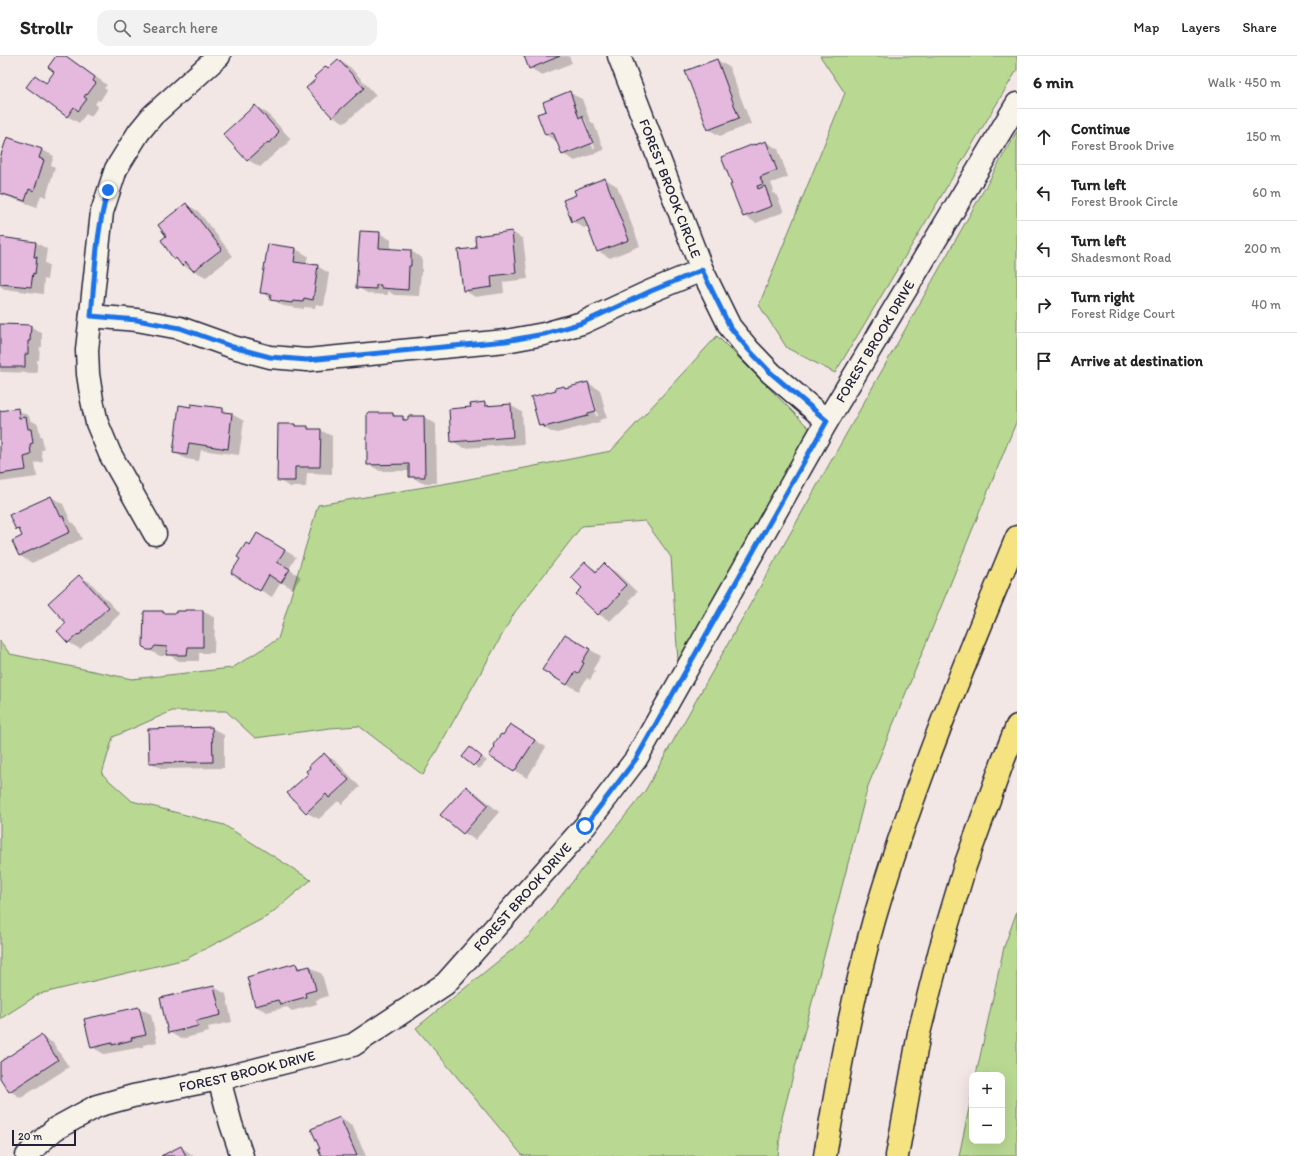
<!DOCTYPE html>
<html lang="en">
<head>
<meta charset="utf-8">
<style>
	:root { --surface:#fff; --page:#f2f2f2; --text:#222; --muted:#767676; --line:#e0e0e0 }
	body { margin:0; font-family:Itim,sans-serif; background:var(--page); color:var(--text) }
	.controls { position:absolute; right:12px; bottom:12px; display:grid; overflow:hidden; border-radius:8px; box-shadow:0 4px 16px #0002 }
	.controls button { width:36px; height:36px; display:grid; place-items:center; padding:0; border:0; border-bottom:1px solid var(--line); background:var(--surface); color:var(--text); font:20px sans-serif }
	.scale { position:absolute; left:12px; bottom:10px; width:64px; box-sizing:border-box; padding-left:4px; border:2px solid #22223b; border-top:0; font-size:11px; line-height:14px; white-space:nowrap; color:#22223b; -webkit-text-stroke:3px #f7f3e8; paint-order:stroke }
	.stop { position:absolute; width:12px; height:12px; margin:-9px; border:3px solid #1a73e8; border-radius:50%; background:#fff }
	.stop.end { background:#1a73e8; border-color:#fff; box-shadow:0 1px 4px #0008 }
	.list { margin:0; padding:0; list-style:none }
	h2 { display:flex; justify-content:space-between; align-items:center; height:52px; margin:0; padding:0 16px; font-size:17px }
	h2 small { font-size:13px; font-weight:400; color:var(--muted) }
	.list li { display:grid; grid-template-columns:26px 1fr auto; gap:12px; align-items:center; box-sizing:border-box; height:56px; padding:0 16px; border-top:1px solid var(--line) }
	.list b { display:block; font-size:15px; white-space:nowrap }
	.list p { margin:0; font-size:13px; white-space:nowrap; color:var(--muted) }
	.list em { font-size:13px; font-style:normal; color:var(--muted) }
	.icon { flex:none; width:22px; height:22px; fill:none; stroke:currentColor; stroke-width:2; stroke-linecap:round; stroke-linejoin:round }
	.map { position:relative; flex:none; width:1017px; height:1100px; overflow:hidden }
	header { display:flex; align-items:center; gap:24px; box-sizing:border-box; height:56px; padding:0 20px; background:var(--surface); border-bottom:1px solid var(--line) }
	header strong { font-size:19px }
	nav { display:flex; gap:22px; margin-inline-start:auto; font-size:14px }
	.search { width:280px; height:36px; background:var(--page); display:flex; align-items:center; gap:10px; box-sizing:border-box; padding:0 14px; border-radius:12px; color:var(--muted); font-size:15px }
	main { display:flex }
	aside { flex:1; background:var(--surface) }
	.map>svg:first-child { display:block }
	.green { fill:#b9d992; stroke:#6e7e66 }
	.shadow { fill:#0003; fill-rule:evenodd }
	.building { fill:#e5b9de; stroke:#22223b }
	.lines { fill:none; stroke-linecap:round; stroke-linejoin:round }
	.minor-casing { stroke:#22223b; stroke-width:25 }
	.motorway-casing { stroke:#22223b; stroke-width:25 }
	.minor { stroke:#f7f3e8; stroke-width:22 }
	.motorway { stroke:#f5e382; stroke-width:22 }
	.route { stroke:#1a73e8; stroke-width:5 }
	.labels { text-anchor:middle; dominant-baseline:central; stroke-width:3.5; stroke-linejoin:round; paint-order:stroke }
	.street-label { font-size:14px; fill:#22223b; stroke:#f7f3e8 }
</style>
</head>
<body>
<header>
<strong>Strollr</strong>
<div class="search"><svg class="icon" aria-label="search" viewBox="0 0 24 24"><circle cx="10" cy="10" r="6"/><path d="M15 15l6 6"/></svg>Search here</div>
<nav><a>Map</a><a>Layers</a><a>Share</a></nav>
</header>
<main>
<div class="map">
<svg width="1017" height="1100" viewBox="0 0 1017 1100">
	<rect width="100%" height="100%" fill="#f3e7e6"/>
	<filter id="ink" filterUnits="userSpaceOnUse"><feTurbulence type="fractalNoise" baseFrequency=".025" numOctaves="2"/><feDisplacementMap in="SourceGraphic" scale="8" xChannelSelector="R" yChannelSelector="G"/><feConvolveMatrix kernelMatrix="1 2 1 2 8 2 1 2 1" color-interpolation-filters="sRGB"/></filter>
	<g filter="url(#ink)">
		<!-- green -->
		<g class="green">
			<path d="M820 0H1017V14L835 317 787 292 759 249 845 37Z"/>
			<path d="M1017 75V364L868 730 782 1062 778 1100H523L416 972 529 880 645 735Z"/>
			<path d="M717 280 810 373 678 605 671 501 645 465 582 470 515 556 423 719 359 670 330 672 255 682 226 655H172L113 681 102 718 132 745 224 769 311 824 268 860 186 903 39 938 0 963V585L10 598 132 623 232 612 278 583 318 449 454 426 611 395Z"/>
			<path d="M1017 855V1100H959L972 1038V1085H1002V1019H976L1004 891Z"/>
		</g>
		<!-- shadow -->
		<g class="shadow">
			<path d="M57 0H65L71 3 107 29 104 32 107 34 100 45 98 44 95 48 98 50 91 61 86 58 79 67 67 60 35 20 47 27 56 16Z"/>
			<path d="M525 0H569L572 7 542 19 530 12Z"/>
			<path d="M338 4 350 11 376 39 345 67 333 60 328 13Z"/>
			<path d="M717 4 729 11 751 68 720 80 708 73Z"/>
			<path d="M570 37 582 43 590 65 594 68 604 94 575 105 563 98 558 86 546 79ZM583 63H585L595 92H593Z"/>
			<path d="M255 50 267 57 291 83 287 86 288 87 282 93 281 92 260 111 248 104Z"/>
			<path d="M8 83 42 94 54 100 51 109 55 111 46 141 41 139 37 151 0 138V104Z"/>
			<path d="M766 86 778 93 788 121 771 127 774 135 771 136 776 138 784 156 756 167 744 160Z"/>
			<path d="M605 123 617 130 640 190 610 202 598 195 589 170 584 172 572 165 577 139Z"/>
			<path d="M187 149 198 155 233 200 206 221 182 209 175 203 168 180Z"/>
			<path d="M512 176 523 183 528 223 503 226 504 237 475 241 464 234 477 193Z"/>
			<path d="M379 177 391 184V194L411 195 422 202V216H421L419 240 394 239 388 235V239L369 238 357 231Z"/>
			<path d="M0 182 35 186 47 193 45 207 49 209 47 224 44 223 43 238 5 233 0 230Z"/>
			<path d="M269 189 296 193 308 200 306 208 317 210 329 217 324 250 316 248 315 252 304 251V253L283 250 261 236Z"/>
			<path d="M0 269 30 270 42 277V291H40L39 304H37V317L0 316Z"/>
			<path d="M588 327 600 334 607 362 599 364 600 366 557 377 554 376H551L540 369 557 335 564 331 567 333ZM590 335H592L598 360H596Z"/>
			<path d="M485 348 490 351 510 349 522 356 524 388 464 392 452 385 472 352Z"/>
			<path d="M192 349 223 353 244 365 239 399 201 394 199 405 186 403 174 396Z"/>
			<path d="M18 354 29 360 30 364 38 368 40 379 42 381 44 394H41L43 406 35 407 37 421 0 426V356Z"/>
			<path d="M393 358 398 361H403L409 365V361H424L436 368 437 427H422L410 420V415H380L368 408Z"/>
			<path d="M279 369H295L298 371H308L312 374H320L332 380V418L307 417 306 431H290L278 424Z"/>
			<path d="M51 441 63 448 71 466 75 468 82 483 32 507 20 500 13 485 24 480 21 476 17 473Z"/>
			<path d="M258 478 296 501 289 513 301 521 293 533 281 526 272 541 260 534 250 491Z"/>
			<path d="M585 507 598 515 604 509 616 516 637 536 629 544 631 546 619 558 618 557 610 565 598 558 584 532Z"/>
			<path d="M79 520 91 527 120 558 91 585 90 584 80 593 68 586 67 567Z"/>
			<path d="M186 555H203L215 562 214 597H199V605H179L166 597 164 600H160L147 593 163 556 166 558 186 556Z"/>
			<path d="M577 586 601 600 593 613 595 615 590 624 587 622 579 635 567 628Z"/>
			<path d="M511 669 546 691 527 722 491 700Z"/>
			<path d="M212 672 224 679V712L162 713 150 706Z"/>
			<path d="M471 692 487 705 479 713 463 700Z"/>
			<path d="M325 699 336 705 360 731 342 748 338 745 319 763 307 757 289 737 310 718Z"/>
			<path d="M466 731 478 738 499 756 475 784 464 777Z"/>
			<path d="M296 909 304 913 310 911 322 918 328 940 316 944 317 948 292 955 287 951 267 956 255 950Z"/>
			<path d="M214 931 226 938 232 966 208 971 209 976 181 983 169 976Z"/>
			<path d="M139 952 151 958 157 986 143 989V991L104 998 92 991Z"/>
			<path d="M41 980 53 987 69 1011 21 1042 10 1035 0 1020V1007Z"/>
			<path d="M340 1062 352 1069 366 1100H322L321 1093Z"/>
			<path d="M181 1091 194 1100H163Z"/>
		</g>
		<!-- building -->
		<g class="building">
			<path d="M56 0H66L95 21 93 25 96 27 87 39 86 38 84 41 87 43 78 55 74 51 67 61 26 31 35 19 46 27 54 16 48 11Z"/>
			<path d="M524 0H560L529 13Z"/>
			<path d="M338 3 364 32 332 61 306 32 316 23 314 21 326 10 328 12Z"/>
			<path d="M717 3 739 62 708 74 685 15Z"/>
			<path d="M570 35 579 62 582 60 593 87 562 99 553 76 545 79 537 58 546 55 543 46Z"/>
			<path d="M255 49 279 76 276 79 277 80 269 87 268 86 247 105 223 78Z"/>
			<path d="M7 81 42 93 39 102 44 104 34 135 29 133 25 145 0 137V102Z"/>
			<path d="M766 85 777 114 760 121 763 128 757 130 758 133 765 130 772 150 743 161 730 129 732 128 721 101 754 88 755 89Z"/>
			<path d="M605 122 629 184 597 196 584 161 572 166 563 144 576 139 574 134Z"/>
			<path d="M186 147 222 193 193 215 186 206 182 210 176 202 174 204 161 184 166 180 158 169Z"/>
			<path d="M360 175 380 176 379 192 411 194V210H409L408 234 381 232V229H376V233L356 232Z"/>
			<path d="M512 175 516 217 491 220 492 231 463 235 458 194 476 192 475 180Z"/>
			<path d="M0 181 36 186 34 201H37L35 218 33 217 31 231 0 228Z"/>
			<path d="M268 188 296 192 294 206 318 209 313 244 304 242 303 246 293 245 292 247 270 244 271 238 260 237Z"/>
			<path d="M0 268 31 269 30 285H28V298H25V311H0Z"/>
			<path d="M588 326 596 355 588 357V360L544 371V369L539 370 531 341 556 334 555 332 564 330 565 332Z"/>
			<path d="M485 346V350L511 348 513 381 451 386 449 353 471 351 470 348Z"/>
			<path d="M191 348 223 352V356L232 357 228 393 189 387 187 399 173 397 179 349 191 351Z"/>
			<path d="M18 352 19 362 26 361 28 373H31L33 387 30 388 31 399 24 401 26 414 0 418V355Z"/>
			<path d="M367 357H393V360H403V364H408V360H424L425 421H409V408L367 409Z"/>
			<path d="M278 368H295V370H308V373H321L320 411H295V425H277Z"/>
			<path d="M51 440 61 461 63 460 70 476 19 500 12 485 22 480 19 473 16 474 9 459Z"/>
			<path d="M257 477 285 494 277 506 290 513 281 527 269 519 260 535 231 517 240 503 237 501 246 487 250 489Z"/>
			<path d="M585 506 596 516 604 507 626 529 618 537 620 538 607 552 606 551 598 559 576 538 582 532 571 521Z"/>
			<path d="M79 519 109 551 79 579 78 578 68 587 57 575 66 567 48 547Z"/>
			<path d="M185 554H203V591H188L187 599H166L167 591 155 590 152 594H147L143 590 144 555H163V557H176V555H185Z"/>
			<path d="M565 578 590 593 582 606 584 607 578 618 575 616 567 629 542 614Z"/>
			<path d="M510 668 535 684 514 716 489 700 495 691 493 689 501 678 503 679Z"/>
			<path d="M212 671 213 706 149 707 148 673Z"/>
			<path d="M470 691 482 701 473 710 462 701Z"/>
			<path d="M324 697 349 724 329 742 326 738 306 757 287 737 308 718 306 715 310 712 309 710 320 700 321 701Z"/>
			<path d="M466 730 488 749 463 778 440 759Z"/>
			<path d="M296 907 298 913 310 910 316 934 305 937 306 941 280 948 278 944 255 950 247 921Z"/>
			<path d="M214 930 221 959 196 965 198 970 168 977 160 942Z"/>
			<path d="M139 951 146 979 131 982 132 984 112 989V987L91 992 84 963Z"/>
			<path d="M41 979 58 1004 9 1036 0 1022V1006Z"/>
			<path d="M340 1061 357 1100H321L318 1093H320L311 1073Z"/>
			<path d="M181 1090 186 1100H161Z"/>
		</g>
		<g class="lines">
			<defs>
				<g id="minor">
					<path id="s1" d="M619 0 702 214 730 271 748 293 771 317 827 365"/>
					<path d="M91 260 137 264 180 272 233 291 270 301 307 304 506 285 544 278 582 267 651 235 702 214"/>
					<path d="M155 478 110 398 97 367 92 344 88 318 87 294 102 156 116 113 139 76 153 59 219 0"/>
					<path d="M219 1023 231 1068 242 1100"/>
					<path id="s2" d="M27 1100 38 1088 55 1073 97 1050 133 1040 219 1023 353 989 445 928 585 770 636 703 827 365 1017 48"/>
				</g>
				<g id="motorway">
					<path d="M825 1100C838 1021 852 941 874 864 912 733 965 607 1017 481"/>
					<path d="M897 1100 919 977 940 894 965 810 1003 705 1017 670"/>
				</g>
			</defs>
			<!-- minor casing -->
			<use href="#minor" class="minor-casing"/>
			<!-- motorway casing -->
			<use href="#motorway" class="motorway-casing"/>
			<!-- minor -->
			<use href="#minor" class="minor"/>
			<!-- motorway -->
			<use href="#motorway" class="motorway"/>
		</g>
	</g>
	<g class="lines" filter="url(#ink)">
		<!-- route -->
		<path class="route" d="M108 134C96 175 95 218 91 260L137 264 180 272 233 291 270 301 307 304 506 285 544 278 582 267 651 235 702 214 730 271 748 293 771 317 827 365 636 703 585 770"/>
	</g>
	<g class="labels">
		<!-- street labels -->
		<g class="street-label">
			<text stroke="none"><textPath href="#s1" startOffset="142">FOREST BROOK CIRCLE</textPath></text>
			<text stroke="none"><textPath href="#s2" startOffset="1237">FOREST BROOK DRIVE</textPath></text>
			<text stroke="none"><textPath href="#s2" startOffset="577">FOREST BROOK DRIVE</textPath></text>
			<text stroke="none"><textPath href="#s2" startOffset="241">FOREST BROOK DRIVE</textPath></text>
		</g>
	</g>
</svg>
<div class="controls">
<button>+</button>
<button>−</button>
</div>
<div class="scale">20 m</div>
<div class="stop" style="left:585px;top:770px"></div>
<div class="stop end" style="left:108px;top:134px"></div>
</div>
<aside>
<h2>6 min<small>Walk · 450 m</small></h2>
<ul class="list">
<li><svg class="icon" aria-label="ahead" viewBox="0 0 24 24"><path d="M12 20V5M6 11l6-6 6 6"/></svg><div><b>Continue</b><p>Forest Brook Drive</p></div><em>150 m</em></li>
<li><svg class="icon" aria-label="left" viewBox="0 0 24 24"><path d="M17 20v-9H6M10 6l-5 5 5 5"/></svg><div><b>Turn left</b><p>Forest Brook Circle</p></div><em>60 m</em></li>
<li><svg class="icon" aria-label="left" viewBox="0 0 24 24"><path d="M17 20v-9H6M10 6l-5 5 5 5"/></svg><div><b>Turn left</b><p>Shadesmont Road</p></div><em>200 m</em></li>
<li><svg class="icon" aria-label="right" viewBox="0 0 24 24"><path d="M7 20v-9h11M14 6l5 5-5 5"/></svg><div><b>Turn right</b><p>Forest Ridge Court</p></div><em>40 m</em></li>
<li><svg class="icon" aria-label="arrive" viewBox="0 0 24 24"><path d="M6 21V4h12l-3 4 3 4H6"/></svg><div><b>Arrive at destination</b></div></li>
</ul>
</aside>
</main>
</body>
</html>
